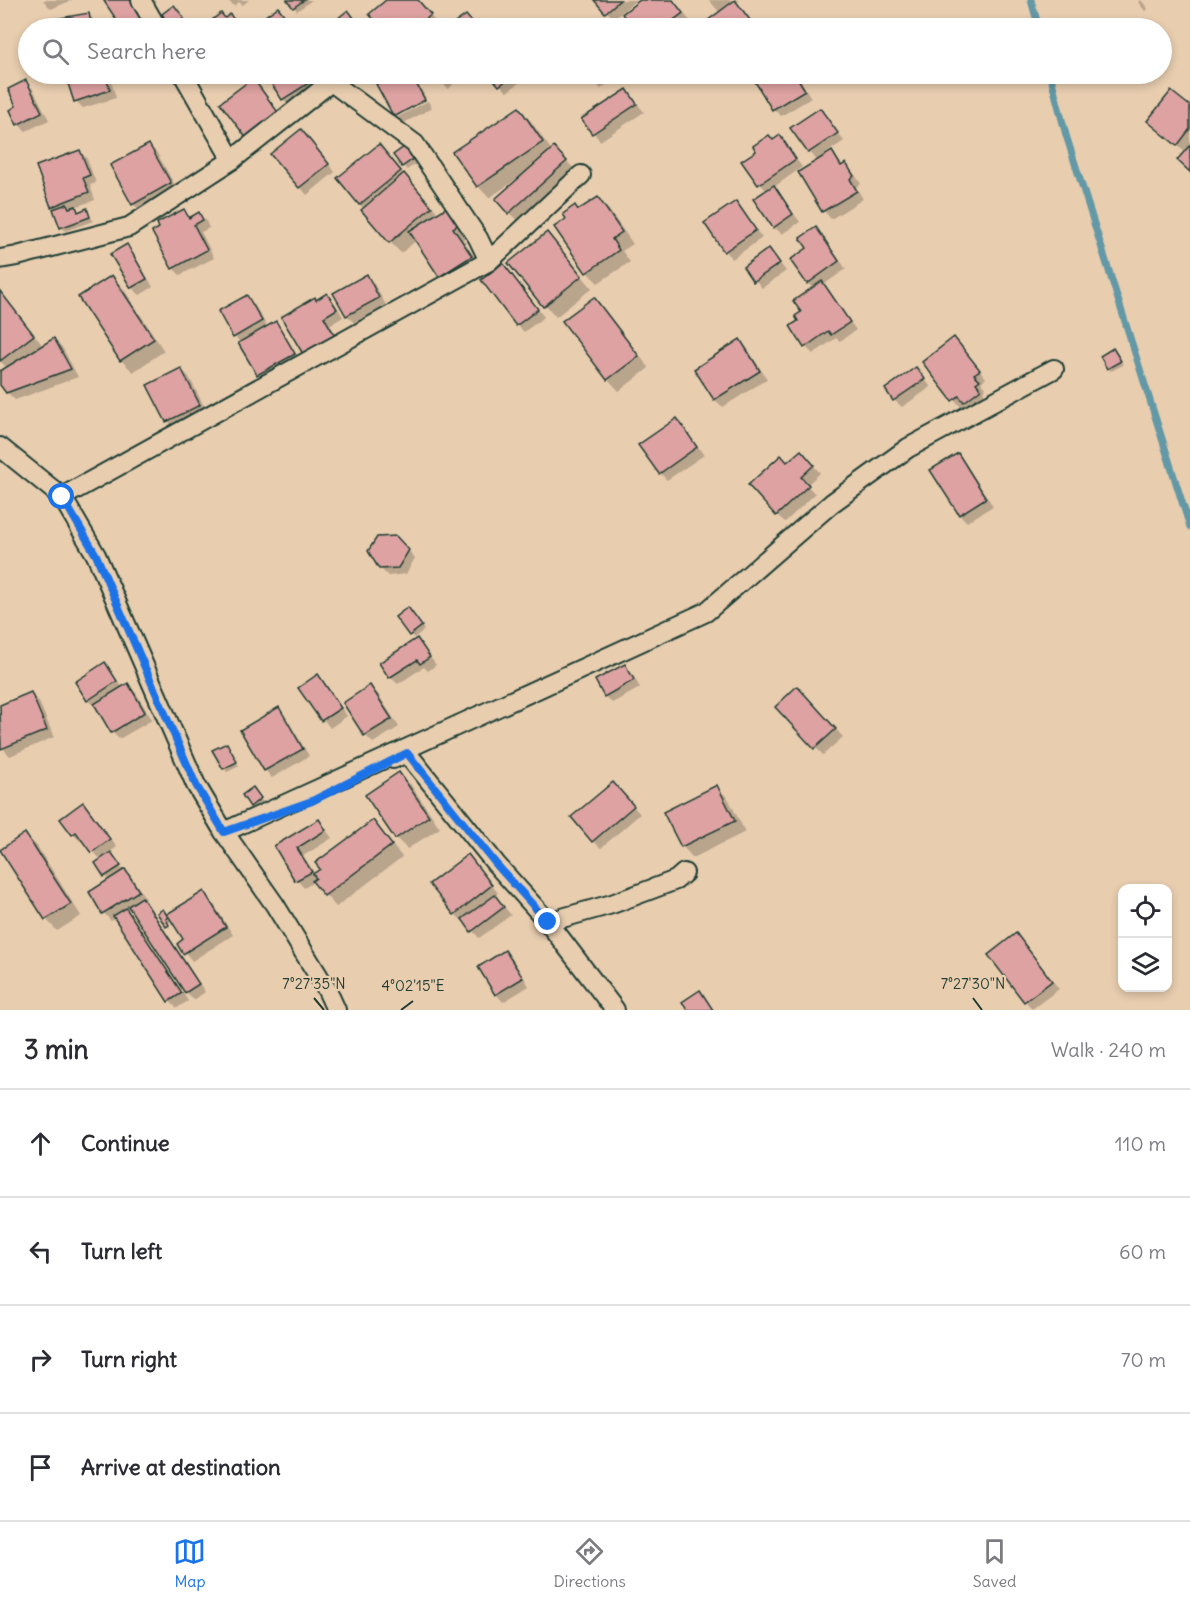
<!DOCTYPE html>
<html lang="en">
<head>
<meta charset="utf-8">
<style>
	:root { --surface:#fff; --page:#f2f2f3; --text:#2b2b33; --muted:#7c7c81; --line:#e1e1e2; --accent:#1a73e8 }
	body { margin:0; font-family:Delius,sans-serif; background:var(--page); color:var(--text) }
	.controls { position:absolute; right:18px; bottom:18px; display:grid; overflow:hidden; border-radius:12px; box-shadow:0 3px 9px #0003 }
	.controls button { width:54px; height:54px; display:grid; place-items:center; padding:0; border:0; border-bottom:2px solid var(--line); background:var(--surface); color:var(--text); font:30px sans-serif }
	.stop { position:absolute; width:18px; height:18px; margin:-14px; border:4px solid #1a73e8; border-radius:50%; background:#fff }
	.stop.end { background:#1a73e8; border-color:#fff; box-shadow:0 2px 6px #0008 }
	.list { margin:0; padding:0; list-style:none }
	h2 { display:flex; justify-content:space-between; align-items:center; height:78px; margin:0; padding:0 24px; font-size:26px }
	h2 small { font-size:20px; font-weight:400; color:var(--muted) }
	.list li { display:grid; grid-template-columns:39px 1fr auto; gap:18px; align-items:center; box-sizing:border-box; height:108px; padding:0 24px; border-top:2px solid var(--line) }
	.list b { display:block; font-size:22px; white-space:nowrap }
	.list em { font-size:20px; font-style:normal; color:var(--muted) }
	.icon { flex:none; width:33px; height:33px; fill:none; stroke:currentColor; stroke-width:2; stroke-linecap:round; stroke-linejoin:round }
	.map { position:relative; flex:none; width:1190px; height:1010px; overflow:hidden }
	.search { position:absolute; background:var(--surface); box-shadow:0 3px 9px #0003; left:18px; right:18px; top:18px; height:66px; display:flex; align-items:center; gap:15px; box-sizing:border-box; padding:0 21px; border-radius:33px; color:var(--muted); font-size:22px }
	.sheet { height:510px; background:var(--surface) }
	nav { display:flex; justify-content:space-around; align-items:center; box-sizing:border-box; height:84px; border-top:2px solid var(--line); background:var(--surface); font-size:16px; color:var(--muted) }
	nav a { display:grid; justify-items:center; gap:3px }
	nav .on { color:var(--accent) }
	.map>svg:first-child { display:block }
	.shadow { fill:#0003 }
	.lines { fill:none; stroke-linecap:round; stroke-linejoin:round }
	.stream { stroke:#6398a6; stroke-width:7 }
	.building { fill:#dda2a1; stroke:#1f3d34; stroke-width:1.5 }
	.minor-casing { stroke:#1f3d34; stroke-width:22 }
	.minor { stroke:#e8cdaf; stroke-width:18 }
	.route { stroke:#1a73e8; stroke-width:8 }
	.ticks { fill:none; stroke:#1f3d34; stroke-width:2 }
	.ticks-label { font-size:15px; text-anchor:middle; fill:#1f3d34; stroke:#e8cdaf; stroke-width:4.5; stroke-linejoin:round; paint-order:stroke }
</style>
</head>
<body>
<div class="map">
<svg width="1190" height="1010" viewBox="0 0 1190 1010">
	<rect width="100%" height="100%" fill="#e8cdaf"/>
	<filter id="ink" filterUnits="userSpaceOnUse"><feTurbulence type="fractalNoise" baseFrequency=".0167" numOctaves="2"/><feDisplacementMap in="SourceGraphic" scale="12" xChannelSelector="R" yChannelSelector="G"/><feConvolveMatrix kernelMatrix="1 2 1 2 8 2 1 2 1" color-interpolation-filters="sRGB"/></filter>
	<g filter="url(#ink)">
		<!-- shadow -->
		<g class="shadow">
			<path d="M43 0H72L51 9Z"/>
			<path d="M109 0H136L152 28H124L106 2Z"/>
			<path d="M227 0H249L243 5 239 2 234 6Z"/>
			<path d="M289 0H312L297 11Z"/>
			<path d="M388 0H418L437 24 431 28H383L371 14Z"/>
			<path d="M596 0H636L614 19Z"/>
			<path d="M642 0H673L690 21 680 28H635L624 14Z"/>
			<path d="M709 0H740L736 3 757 28H714L709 21 720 13Z"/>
			<path d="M1141 0 1148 9 1145 11 1138 2Z"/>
			<path d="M278 8 295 28H250Z"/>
			<path d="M177 10 186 22 174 28 172 27Z"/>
			<path d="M348 12 362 28H328Z"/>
			<path d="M88 14 96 22 97 28H51L50 21Z"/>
			<path d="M221 15 225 19 230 16 241 28H204Z"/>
			<path d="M67 74H109L116 98 83 108 76 101Z"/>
			<path d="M267 74H308L318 89 291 107 283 99Z"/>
			<path d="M398 74H412L426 98 395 115V117L378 84Z"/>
			<path d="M430 74H455L458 78 449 89Z"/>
			<path d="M491 74H531L507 92Z"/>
			<path d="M587 74H609L614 79 601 89Z"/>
			<path d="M764 74H797L811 98 781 116 773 109 755 79Z"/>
			<path d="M26 82 33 89 49 120 26 131 18 124Z"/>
			<path d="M627 91 644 112 600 141 583 119Z"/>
			<path d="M428 101 432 108 402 124 396 118Z"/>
			<path d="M1190 108V171L1185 152 1156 129Z"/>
			<path d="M519 109 530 120 552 151 562 156 574 169 517 220 509 213 519 180 518 178 489 198 478 186 454 152Z"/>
			<path d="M820 110 844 141 823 155 825 157 832 153 843 166 845 165 853 172 861 184 856 187 863 199 831 219 824 211 800 173 818 161 809 152Z"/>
			<path d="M779 137 802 167 774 187 800 222 782 234 774 227 767 192 744 161Z"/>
			<path d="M308 138 335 172 307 195 300 187Z"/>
			<path d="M149 145 157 153 178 191 141 211 133 204Z"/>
			<path d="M408 146 420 160 407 170 395 156Z"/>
			<path d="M80 151 87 159 96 183 90 185 95 200 75 207 79 213 87 210 93 221 65 231 52 206Z"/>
			<path d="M386 153 439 214 447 208 469 236 463 240 482 268 452 288 440 276 417 240 401 253 390 242 339 178Z"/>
			<path d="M598 199 609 210 633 244 622 251 630 262 598 283 587 272 579 212Z"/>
			<path d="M736 203 762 238 732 259 706 224Z"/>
			<path d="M184 211 191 218 199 214 206 221 209 228 201 232 214 258 180 275 173 268Z"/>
			<path d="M815 229 823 236 846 269 823 285 856 330 840 341 836 338 813 354 806 347 800 321 814 289 808 283 809 249Z"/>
			<path d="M547 234 592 288 556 317 510 263Z"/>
			<path d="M126 246 134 254 153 287 140 295 132 288 112 254Z"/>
			<path d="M769 250 786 271 762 288 745 267Z"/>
			<path d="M503 265 544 317 524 332 517 325Z"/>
			<path d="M366 276 374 284 386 305 354 323 347 315Z"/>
			<path d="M111 277 123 288 164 351 133 372 121 360 80 297Z"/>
			<path d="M0 291 43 346 54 340 62 347 78 377 15 400 7 392 0 382V373L7 368 0 361Z"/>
			<path d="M327 295 335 303 343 317 330 325 342 343 311 361 316 301Z"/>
			<path d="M246 297 254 304 268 328 276 323 283 331 301 362 266 382 258 374 241 343 235 337Z"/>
			<path d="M594 299 605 310 649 368 619 391 608 379 564 321Z"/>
			<path d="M740 341 747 348 767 379 723 407 715 400 696 369Z"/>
			<path d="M961 346 986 378 981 382 986 388 983 391 987 397 973 408 967 403 961 407 924 362Z"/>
			<path d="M1113 350 1123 365 1111 371 1108 368Z"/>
			<path d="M181 369 189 377 207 412 175 429 168 421 149 386Z"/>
			<path d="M916 369 931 387 902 407 894 400Z"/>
			<path d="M677 420 704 455 667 480 660 473Z"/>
			<path d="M958 455 965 463 993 506 967 522 960 515 932 471Z"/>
			<path d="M808 459 820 473 807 485 815 494 785 522 777 515 788 463Z"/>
			<path d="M396 537 415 558 406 574 388 576 380 568Z"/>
			<path d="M411 612 424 630 414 638 411 635Z"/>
			<path d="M417 640 436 665 428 671 424 667 398 684 390 677Z"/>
			<path d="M105 664 123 688 128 685 136 693 152 720 119 739 112 732 97 707 96 708 88 700 77 682Z"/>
			<path d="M625 666 632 673 640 688 612 703 605 696Z"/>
			<path d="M318 676 347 716 330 728 300 688Z"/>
			<path d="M370 687 378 694 399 727 373 743 366 736 345 703Z"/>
			<path d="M31 694 39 702 54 737 10 756 0 745V707Z"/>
			<path d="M805 695 843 737 823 755 777 707Z"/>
			<path d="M279 709 286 717 309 756 272 778 265 770Z"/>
			<path d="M226 744 239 766 227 772 224 768Z"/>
			<path d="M399 773 411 785 440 828 407 849 396 838Z"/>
			<path d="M716 787 728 798 745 832 693 858 682 846Z"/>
			<path d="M620 791 640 814 601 848 593 841Z"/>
			<path d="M256 793 263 802 255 809 252 806Z"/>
			<path d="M83 804 117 847 110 852 124 872 132 878 146 899 144 900 149 906 205 992 194 1000 186 992 131 908 127 911 133 917 188 1001 177 1008 169 1001 116 918 111 921 104 913 91 893 110 881 105 876 101 860 83 839 80 841 73 834Z"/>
			<path d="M318 820 332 838 303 856 315 874 373 822 402 857 336 907 314 882 304 888 297 880 276 846Z"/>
			<path d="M25 835 37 846 81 916 57 931 46 919Z"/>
			<path d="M468 856 498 893 495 896 511 915 479 938 464 920 462 921 455 914Z"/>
			<path d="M203 893 211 900 233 935 192 961 179 944 185 940 172 920 168 923 170 929 159 913 167 916Z"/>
			<path d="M1023 943 1059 989 1032 1009 990 956Z"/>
			<path d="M505 952 513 960 529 986 503 1002 496 994Z"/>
		</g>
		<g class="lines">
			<!-- stream -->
			<g class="stream">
				<path d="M1031 0 1039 28"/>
				<path d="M1050 74 1066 135 1190 527"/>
			</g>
		</g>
		<!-- building -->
		<g class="building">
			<path d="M106 0H135L148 19 134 28H122L104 1Z"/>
			<path d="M287 0H304L293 8Z"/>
			<path d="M386 0H418L431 15 415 28H381L369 14Z"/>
			<path d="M594 0H620L605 13Z"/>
			<path d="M640 0H673L683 13 663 28H633L622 14Z"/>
			<path d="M735 0 756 28H712L707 21Z"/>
			<path d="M174 5 184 18 171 28 162 14Z"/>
			<path d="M278 7 294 28H248Z"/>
			<path d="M348 10 361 27 326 28Z"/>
			<path d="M89 13 92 28H50L48 20Z"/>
			<path d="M221 13 225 18 230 14 235 21 230 25 232 28H202Z"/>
			<path d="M466 15 477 28H459L455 23Z"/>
			<path d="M65 74H105L110 90 74 102Z"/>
			<path d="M265 74H307L312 81 282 100Z"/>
			<path d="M395 74H411L425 100 394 117 376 84Z"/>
			<path d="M429 74H448L440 83Z"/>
			<path d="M489 74H515L499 86Z"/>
			<path d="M586 74H604L592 82Z"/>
			<path d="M761 74H795L805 90 772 110 753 78Z"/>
			<path d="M253 78 280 115 247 139 220 103Z"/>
			<path d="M26 80 42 112 17 125 10 110 16 106 8 89Z"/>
			<path d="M627 89 637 104 592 134 581 119Z"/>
			<path d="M1171 91 1190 106V129L1177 146 1147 121Z"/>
			<path d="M519 107 543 142 477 187 452 152Z"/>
			<path d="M820 108 838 133 808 153 790 128Z"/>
			<path d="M301 129 329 164 299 188 270 154Z"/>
			<path d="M769 135 773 140 780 135 796 159 758 185 741 161 756 151 753 146Z"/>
			<path d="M149 144 171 183 132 205 110 165Z"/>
			<path d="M379 144 401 171 359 205 337 178Z"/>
			<path d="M408 144 417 156 402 167 393 155Z"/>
			<path d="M1190 145V172L1177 160Z"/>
			<path d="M554 147 567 161 508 214 495 199Z"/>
			<path d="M80 150 90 175 83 178 89 192 51 207 36 166Z"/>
			<path d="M832 151 841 166 846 163 854 176 850 179 857 191 822 212 798 172Z"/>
			<path d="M404 173 432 207 389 243 361 210Z"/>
			<path d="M774 185 793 214 773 228 753 199Z"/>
			<path d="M598 197 622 232 612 239 619 250 586 273 554 227 566 219 563 214 575 205 578 210Z"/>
			<path d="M736 201 756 230 724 252 704 223Z"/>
			<path d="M67 204 69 208 76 206 78 212 87 208 90 217 60 228 53 209Z"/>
			<path d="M447 207 459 224 453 228 472 256 439 277 409 231Z"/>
			<path d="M184 209 189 218 199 212 203 220 194 225 207 250 172 269 152 232 159 228 157 223Z"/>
			<path d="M816 227 839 261 807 284 790 260 807 248 800 238Z"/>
			<path d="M547 232 582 276 543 307 508 263Z"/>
			<path d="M127 244 147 279 131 288 110 254Z"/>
			<path d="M769 248 780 263 753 282 743 267Z"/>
			<path d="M503 263 538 309 516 326 481 280Z"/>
			<path d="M367 274 379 298 346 316 333 293Z"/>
			<path d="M112 275 154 339 120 361 78 297Z"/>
			<path d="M822 281 850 322 831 335 828 331 804 348 790 326 798 321 795 316 801 312 793 301Z"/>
			<path d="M0 291 34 335 0 361Z"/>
			<path d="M327 293 337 309 324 317 335 336 303 354 281 317 315 297 316 300Z"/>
			<path d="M247 295 262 321 233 338 218 311Z"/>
			<path d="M594 297 639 356 607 380 562 321Z"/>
			<path d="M276 321 295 354 257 375 238 343Z"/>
			<path d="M954 337 980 370 974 374 980 380 976 383 981 389 964 402 959 396 952 401 922 362Z"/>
			<path d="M54 338 71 369 6 393 0 385V371Z"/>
			<path d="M740 339 760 371 714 400 694 369Z"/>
			<path d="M1113 348 1121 361 1107 369 1100 356Z"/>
			<path d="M916 367 925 379 893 401 885 389Z"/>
			<path d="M181 368 200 405 166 422 147 385Z"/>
			<path d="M677 418 697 447 659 474 638 445Z"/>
			<path d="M801 450 814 465 801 477 809 485 776 516 748 485 781 455 787 462Z"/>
			<path d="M958 453 986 498 959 515 930 470Z"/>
			<path d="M396 536 409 550 398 568 379 569 368 551 377 537Z"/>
			<path d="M408 607 422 626 409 636 395 617Z"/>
			<path d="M417 638 430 657 420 664 417 660 389 678 379 663Z"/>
			<path d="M105 662 117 681 87 701 75 682Z"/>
			<path d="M625 664 634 680 604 697 595 680Z"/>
			<path d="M318 674 341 708 321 721 298 688Z"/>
			<path d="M128 683 145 712 111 733 94 704Z"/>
			<path d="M370 685 392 719 364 736 343 703Z"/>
			<path d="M797 686 836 729 814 749 775 707Z"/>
			<path d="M31 692 47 730 1 749 0 705Z"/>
			<path d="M279 707 303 749 264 771 240 730Z"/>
			<path d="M227 743 237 762 223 769 212 750Z"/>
			<path d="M399 772 429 816 395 839 365 795Z"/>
			<path d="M613 782 634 806 592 842 571 817Z"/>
			<path d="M717 785 735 821 681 847 663 812Z"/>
			<path d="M253 787 261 798 250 807 242 795Z"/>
			<path d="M83 802 110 839 91 853 76 832 72 835 60 819Z"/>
			<path d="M319 819 326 830 297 848 312 872 295 881 274 846Z"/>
			<path d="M373 820 392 845 324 896 312 881 316 878 313 874 320 869 315 863Z"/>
			<path d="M25 833 71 904 45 920 0 850Z"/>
			<path d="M111 852 121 866 104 877 95 863Z"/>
			<path d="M468 854 492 885 454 915 429 884Z"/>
			<path d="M125 869 139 891 102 914 89 892Z"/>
			<path d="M204 891 226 927 183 954 177 944 183 939 167 914Z"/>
			<path d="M495 895 504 907 471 932 462 919Z"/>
			<path d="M142 897 199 984 185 993 128 906Z"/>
			<path d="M126 908 182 993 168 1002 113 916Z"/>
			<path d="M163 909 168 917 166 919 169 925 166 927 157 913Z"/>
			<path d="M1016 933 1052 981 1024 1002 988 955Z"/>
			<path d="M505 950 523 978 495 995 478 967Z"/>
			<path d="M700 990 713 1010H688L682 1002Z"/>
		</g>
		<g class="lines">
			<defs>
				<g id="minor">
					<path d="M141 0 157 28"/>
					<path d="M183 74 232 160"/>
					<path d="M330 81 415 144 478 238 489 261"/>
					<path d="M0 259 17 256 129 227 232 160 341 74"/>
					<path d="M0 447 62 497 96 555 196 785 224 832 275 905 327 990 336 1010"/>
					<path d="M62 497 489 261 581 175"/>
					<path d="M393 759 407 753 496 864 548 922 615 1010"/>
					<path d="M224 832 706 612 832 503 908 448 1054 369"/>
					<path d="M548 922 612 904 676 880 684 873"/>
				</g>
			</defs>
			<!-- minor casing -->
			<use href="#minor" class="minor-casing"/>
			<!-- minor -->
			<use href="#minor" class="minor"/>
		</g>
	</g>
	<g class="lines" filter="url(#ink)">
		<!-- route -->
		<path class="route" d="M62 497 96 555 196 785 224 832 312 801 407 753 496 864 548 922"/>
	</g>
	<!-- ticks -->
	<path class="ticks" d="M314 998 324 1010M973 998 982 1010M401 1010 413 1001"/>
	<g class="ticks-label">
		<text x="314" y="989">7°27'35"N</text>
		<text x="973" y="989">7°27'30"N</text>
		<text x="413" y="991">4°02'15"E</text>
	</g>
</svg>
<div class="controls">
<button><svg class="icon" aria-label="locate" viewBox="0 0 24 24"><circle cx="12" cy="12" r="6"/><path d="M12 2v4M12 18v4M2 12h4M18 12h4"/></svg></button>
<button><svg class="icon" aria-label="layers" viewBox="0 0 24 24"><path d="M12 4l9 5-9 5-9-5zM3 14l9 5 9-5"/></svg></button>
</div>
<div class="stop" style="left:62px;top:497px"></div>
<div class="stop end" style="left:548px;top:922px"></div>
<div class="search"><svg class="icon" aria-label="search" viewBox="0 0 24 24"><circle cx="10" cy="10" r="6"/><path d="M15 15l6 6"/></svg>Search here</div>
</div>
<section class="sheet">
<h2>3 min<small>Walk · 240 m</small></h2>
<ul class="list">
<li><svg class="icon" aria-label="ahead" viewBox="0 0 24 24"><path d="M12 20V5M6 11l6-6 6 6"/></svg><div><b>Continue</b></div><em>110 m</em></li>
<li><svg class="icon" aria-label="left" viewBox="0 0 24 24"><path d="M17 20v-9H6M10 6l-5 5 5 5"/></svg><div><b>Turn left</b></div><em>60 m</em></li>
<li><svg class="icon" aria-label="right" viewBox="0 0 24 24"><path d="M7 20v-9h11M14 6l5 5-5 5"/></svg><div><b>Turn right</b></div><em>70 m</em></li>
<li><svg class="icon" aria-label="arrive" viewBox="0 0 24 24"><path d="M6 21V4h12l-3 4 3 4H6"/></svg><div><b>Arrive at destination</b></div></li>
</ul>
</section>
<nav>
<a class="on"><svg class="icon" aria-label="map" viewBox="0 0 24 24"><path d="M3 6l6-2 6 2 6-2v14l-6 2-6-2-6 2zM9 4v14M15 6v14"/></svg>Map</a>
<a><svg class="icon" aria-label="directions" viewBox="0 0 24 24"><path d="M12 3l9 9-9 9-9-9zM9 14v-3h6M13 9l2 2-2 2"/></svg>Directions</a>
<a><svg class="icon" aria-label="saved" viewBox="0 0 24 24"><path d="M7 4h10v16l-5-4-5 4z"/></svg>Saved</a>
</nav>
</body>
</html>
